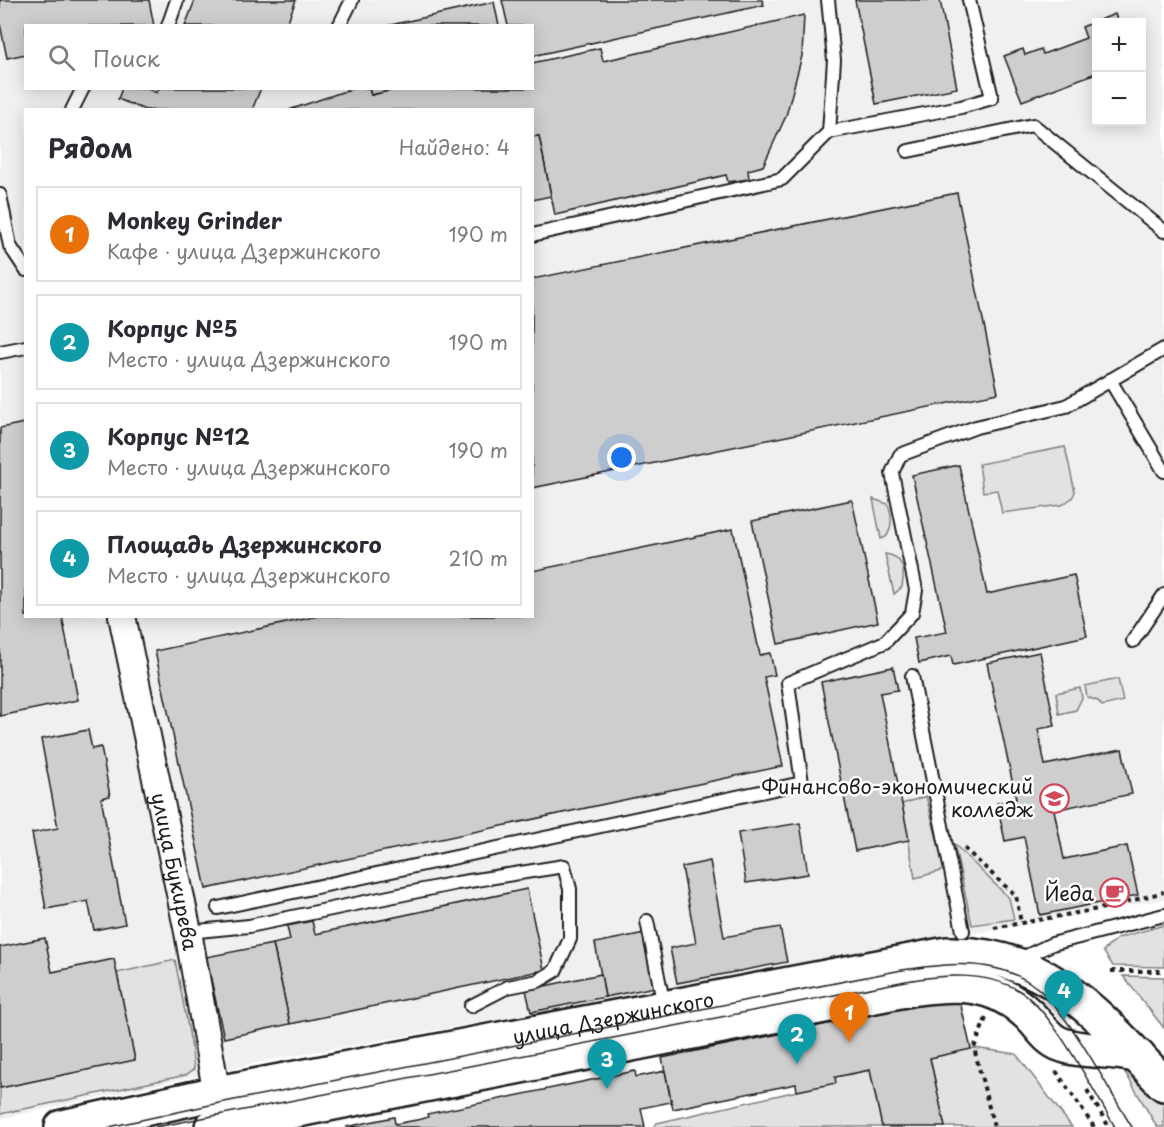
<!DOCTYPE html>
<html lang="ru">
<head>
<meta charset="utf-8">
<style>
	:root { --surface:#fff; --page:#f2f2f3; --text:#2b2b33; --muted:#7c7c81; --line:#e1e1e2; --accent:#d1495b }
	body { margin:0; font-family:"Playpen Sans",sans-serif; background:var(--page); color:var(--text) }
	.controls { position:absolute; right:18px; top:18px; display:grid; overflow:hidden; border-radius:0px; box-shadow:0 3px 15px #0003 }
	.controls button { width:54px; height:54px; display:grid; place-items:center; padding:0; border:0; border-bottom:2px solid var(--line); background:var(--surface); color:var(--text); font:30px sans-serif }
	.you { position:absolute; left:622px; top:458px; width:21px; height:21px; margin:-15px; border:4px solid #fff; border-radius:50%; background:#1a73e8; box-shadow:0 0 0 9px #1a73e833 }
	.badge { display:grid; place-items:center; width:39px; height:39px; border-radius:50%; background:var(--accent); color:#fff; font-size:20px; font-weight:700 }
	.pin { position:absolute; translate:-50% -50px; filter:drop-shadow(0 2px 3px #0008) }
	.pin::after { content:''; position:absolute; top:32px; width:21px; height:18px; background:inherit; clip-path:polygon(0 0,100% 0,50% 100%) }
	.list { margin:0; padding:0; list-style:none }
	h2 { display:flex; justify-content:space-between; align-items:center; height:78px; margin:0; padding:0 24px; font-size:26px }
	h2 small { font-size:20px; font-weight:400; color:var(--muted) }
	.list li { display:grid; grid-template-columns:39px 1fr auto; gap:18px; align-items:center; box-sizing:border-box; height:96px; margin:0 12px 12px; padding:0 12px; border:2px solid var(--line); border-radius:0px }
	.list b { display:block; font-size:22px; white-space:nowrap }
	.list p { margin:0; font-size:20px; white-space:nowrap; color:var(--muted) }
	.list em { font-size:20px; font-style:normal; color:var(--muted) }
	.icon { flex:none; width:33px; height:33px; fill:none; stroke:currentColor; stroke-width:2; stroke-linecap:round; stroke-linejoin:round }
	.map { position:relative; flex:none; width:1164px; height:1127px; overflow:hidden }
	.search { position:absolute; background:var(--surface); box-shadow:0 3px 15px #0003; left:24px; top:24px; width:510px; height:66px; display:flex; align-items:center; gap:15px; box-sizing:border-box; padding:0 21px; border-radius:0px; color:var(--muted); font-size:22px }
	.panel { position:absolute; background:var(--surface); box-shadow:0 3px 15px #0003; left:24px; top:108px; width:510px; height:510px; border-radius:0px }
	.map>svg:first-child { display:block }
	.built { fill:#f0f0f0; fill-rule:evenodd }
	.green { fill:#e2e2e2; stroke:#7f7f7f; stroke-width:1.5 }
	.building { fill:#cecece; stroke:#1c1c1c; stroke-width:1.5 }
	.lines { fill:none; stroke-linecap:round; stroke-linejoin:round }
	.service-casing { stroke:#1c1c1c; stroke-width:16 }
	.minor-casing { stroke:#1c1c1c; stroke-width:30 }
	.secondary-casing { stroke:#1c1c1c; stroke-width:38 }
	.path { stroke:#1c1c1c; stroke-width:4; stroke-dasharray:4.5 4.5; stroke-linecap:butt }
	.service { stroke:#fff; stroke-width:12 }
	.minor { stroke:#fff; stroke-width:26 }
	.secondary { stroke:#fff; stroke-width:33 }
	.tram { stroke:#1c1c1c; stroke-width:1.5 }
	.labels { text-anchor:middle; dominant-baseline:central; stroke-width:5; stroke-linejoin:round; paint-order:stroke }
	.poi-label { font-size:20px; fill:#1c1c1c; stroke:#fff; text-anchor:end }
	.street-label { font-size:20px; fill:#1c1c1c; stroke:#fff }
</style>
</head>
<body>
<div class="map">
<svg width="1164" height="1127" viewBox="0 0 1164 1127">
	<rect width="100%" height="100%" fill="#fff"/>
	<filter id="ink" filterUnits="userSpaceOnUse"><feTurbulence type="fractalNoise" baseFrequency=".0167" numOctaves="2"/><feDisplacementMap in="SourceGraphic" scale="12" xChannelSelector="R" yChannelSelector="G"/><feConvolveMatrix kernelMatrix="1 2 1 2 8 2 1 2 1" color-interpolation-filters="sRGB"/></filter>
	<g filter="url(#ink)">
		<!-- built -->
		<path class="built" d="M0 0H1164V899L260 1062 0 1119ZM1096 22H1142V122H1096ZM26 26H532V88H26ZM26 110H532V616H26Z"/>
		<!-- green -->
		<g class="green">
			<path d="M1065 447 1075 492 1072 498 1062 505 1002 513 997 490 983 492 979 464Z"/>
			<path d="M873 499 888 504C892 515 893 527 886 537L881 539Z"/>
			<path d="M885 554C904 556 905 571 902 587L894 594Z"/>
			<path d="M1118 679 1123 701 1102 706 1098 701 1087 697 1085 686Z"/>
			<path d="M1080 688 1082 698 1076 710 1059 714 1056 693Z"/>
			<path d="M926 796 945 870 915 878 902 804Z"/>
			<path d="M954 844 1009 898 1014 919 972 925Z"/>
			<path d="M1164 925V967L1113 966 1103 951 1118 938Z"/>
			<path d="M175 960 191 1043 194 1069 186 1075 0 1114V1088L135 1060 117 973Z"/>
			<path d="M1123 976 1164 977V1028Z"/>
			<path d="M974 1048 1016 1054 1072 1127H945L930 1058Z"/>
			<path d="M1122 1067 1144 1074 1164 1102V1127H1157Z"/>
			<path d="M870 1070 882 1127H653L657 1123 797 1091 835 1077Z"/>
		</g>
		<!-- building -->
		<g class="building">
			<path d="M0 0H149L154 26H26V54L7 58 0 24Z"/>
			<path d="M195 0H296L286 26H185Z"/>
			<path d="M502 0H762L764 5 532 56V26H508Z"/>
			<path d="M855 0H940L957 88 876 104Z"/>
			<path d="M494 2 499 26H386Z"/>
			<path d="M1115 14 1118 22H1096V73L1022 101 1004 56 1023 49 1025 55 1041 49 1043 54 1086 38 1082 27Z"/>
			<path d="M804 15 802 56 786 116 763 166 748 170 749 179 728 182 726 175 555 215 539 136 532 137V110H289L354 88H369L371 95 401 88H532V63L600 48 603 61Z"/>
			<path d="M122 88H147L157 93 159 88H261L252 110H145L118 99Z"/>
			<path d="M369 88H401L371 95Z"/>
			<path d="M539 136 551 196 532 200V137Z"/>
			<path d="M957 193 998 393 532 488V279Z"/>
			<path d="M24 423 26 431V616H62L78 700 0 716V428Z"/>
			<path d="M959 465 987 594 1074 575 1087 636 953 665 951 656 919 663 914 638 947 632 912 475Z"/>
			<path d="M852 500 878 622 778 644 752 521Z"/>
			<path d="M733 529 760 655 770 653 775 675 764 677 783 766 206 889 155 651 319 616H532V571Z"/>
			<path d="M1040 652 1055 726 1038 729 1045 765 1122 749 1132 794 1054 810 1064 859 1127 846 1138 895 1040 915 1024 837 1005 841 997 803 1016 799 987 663Z"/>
			<path d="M893 667 898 690 880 693 909 840 855 851 821 682Z"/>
			<path d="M88 730 92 749 101 747 110 796 101 798 125 924 94 930 88 901 46 909 32 833 58 828 41 739Z"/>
			<path d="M800 823 808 874 746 883 738 833Z"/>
			<path d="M710 861 724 937 780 927 787 962 677 983 670 948 696 943 682 867Z"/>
			<path d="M527 889 544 970 290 1024 273 944 290 940 287 926 312 921 315 934Z"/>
			<path d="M645 933 655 987 605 997 595 943Z"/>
			<path d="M45 938 52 972 114 959 135 1060 0 1088V947Z"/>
			<path d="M273 944 290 1024 224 1038 206 957Z"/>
			<path d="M601 974 605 997 531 1012 526 990Z"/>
			<path d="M959 997 971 1049 930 1058 945 1127H882L870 1070 835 1077 836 1083 797 1091 796 1084 673 1109 662 1058Z"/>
			<path d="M635 1071 636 1077 665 1071 671 1102 641 1108 645 1127H346L394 1117 395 1124 422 1119 428 1117 427 1114Z"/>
		</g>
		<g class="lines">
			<defs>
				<g id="service">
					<path d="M168 26 177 0"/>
					<path d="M339 26 352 0"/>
					<path d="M72 110 83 88"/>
					<path d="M829 132 961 107 992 98 969 0"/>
					<path d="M908 151 1033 125 1164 231"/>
					<path d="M0 195 10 246 26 270"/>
					<path d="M532 235 782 179 829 132 834 60 828 0"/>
					<path d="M0 352 26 347"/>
					<path d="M1110 380 1164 471"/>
					<path d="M1133 641 1164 595"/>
					<path d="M912 676 963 931"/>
					<path d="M218 908 802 783 788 683 885 642 912 613 916 590 892 473 900 455 976 427 1066 406 1164 349"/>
					<path d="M647 921 664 1006"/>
					<path d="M188 932 249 926 457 883 564 866 570 889V939L555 971 538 981 508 987 471 1006"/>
					<path d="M1018 960 1052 944 1164 915"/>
				</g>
				<g id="minor">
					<path id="s1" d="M122 616 188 932 220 1112"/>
				</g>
				<g id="secondary">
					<path id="s2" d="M62 1127 217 1093 947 954C1047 951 1101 1018 1164 1084"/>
					<path d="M212 1127 910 989C958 983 993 980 1030 1016 1040 1026 1047 1039 1060 1044 1082 1053 1112 1048 1138 1056"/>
				</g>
			</defs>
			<!-- service casing -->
			<use href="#service" class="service-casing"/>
			<!-- minor casing -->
			<use href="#minor" class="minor-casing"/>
			<!-- secondary casing -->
			<use href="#secondary" class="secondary-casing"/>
			<!-- path -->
			<g class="path">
				<path d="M964 848 1016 896 1021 923"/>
				<path d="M994 928 1104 908 1164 892"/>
				<path d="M1111 971H1164"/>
				<path d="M986 1018 974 1048 994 1127"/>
				<path d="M1056 1071 1094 1127"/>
				<path d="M1087 1090 1109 1127"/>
			</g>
			<!-- service -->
			<use href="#service" class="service"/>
			<!-- minor -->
			<use href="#minor" class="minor"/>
			<!-- secondary -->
			<use href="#secondary" class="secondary"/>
			<!-- tram -->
			<g class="tram">
				<path d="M109 1127 219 1103 902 970C932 966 964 961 994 968 1013 972 1032 981 1046 996 1081 1034 1105 1084 1132 1127"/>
				<path d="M156 1127 906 981C942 975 985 971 1018 990 1052 1009 1094 1092 1115 1127"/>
			</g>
		</g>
	</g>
	<!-- icons -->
	<defs>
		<symbol id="university-ring" viewBox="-11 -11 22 22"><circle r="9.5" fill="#fff" stroke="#d1495b" stroke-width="1.5"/><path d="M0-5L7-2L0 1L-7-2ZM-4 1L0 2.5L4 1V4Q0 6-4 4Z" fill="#d1495b"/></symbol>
		<symbol id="cafe-ring" viewBox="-11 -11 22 22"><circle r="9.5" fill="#fff" stroke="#d1495b" stroke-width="1.5"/><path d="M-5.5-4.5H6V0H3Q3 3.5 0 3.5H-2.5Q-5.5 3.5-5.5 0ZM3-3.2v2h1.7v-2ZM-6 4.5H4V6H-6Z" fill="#d1495b"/></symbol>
	</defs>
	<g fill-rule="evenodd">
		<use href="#university-ring" x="1038" y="782" width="33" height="33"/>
		<use href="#cafe-ring" x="1098" y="876" width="33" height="33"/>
	</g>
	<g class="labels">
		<!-- poi labels -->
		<g class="poi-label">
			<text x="1033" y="786">Финансово-экономический<tspan x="1033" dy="23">колледж</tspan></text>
			<text x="1094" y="893">Йеда</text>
		</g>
		<!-- street labels -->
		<g class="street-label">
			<text stroke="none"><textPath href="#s1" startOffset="261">улица Букирева</textPath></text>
			<text stroke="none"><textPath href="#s2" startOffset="562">улица Дзержинского</textPath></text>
		</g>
	</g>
</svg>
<div class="controls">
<button>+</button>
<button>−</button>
</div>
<div class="you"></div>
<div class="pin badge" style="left:849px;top:1042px;background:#e8710a">1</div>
<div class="pin badge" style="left:797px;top:1064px;background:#0f9aa8">2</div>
<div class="pin badge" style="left:607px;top:1089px;background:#0f9aa8">3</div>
<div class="pin badge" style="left:1064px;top:1020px;background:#0f9aa8">4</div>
<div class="search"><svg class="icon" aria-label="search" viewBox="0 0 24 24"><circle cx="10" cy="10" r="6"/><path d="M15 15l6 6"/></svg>Поиск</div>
<section class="panel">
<h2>Рядом<small>Найдено: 4</small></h2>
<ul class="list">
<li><span class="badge" style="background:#e8710a">1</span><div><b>Monkey Grinder</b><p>Кафе · улица Дзержинского</p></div><em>190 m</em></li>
<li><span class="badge" style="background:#0f9aa8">2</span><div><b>Корпус №5</b><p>Место · улица Дзержинского</p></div><em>190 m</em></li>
<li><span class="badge" style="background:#0f9aa8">3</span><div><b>Корпус №12</b><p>Место · улица Дзержинского</p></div><em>190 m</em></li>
<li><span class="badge" style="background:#0f9aa8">4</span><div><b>Площадь Дзержинского</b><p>Место · улица Дзержинского</p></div><em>210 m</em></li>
</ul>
</section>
</div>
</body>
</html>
